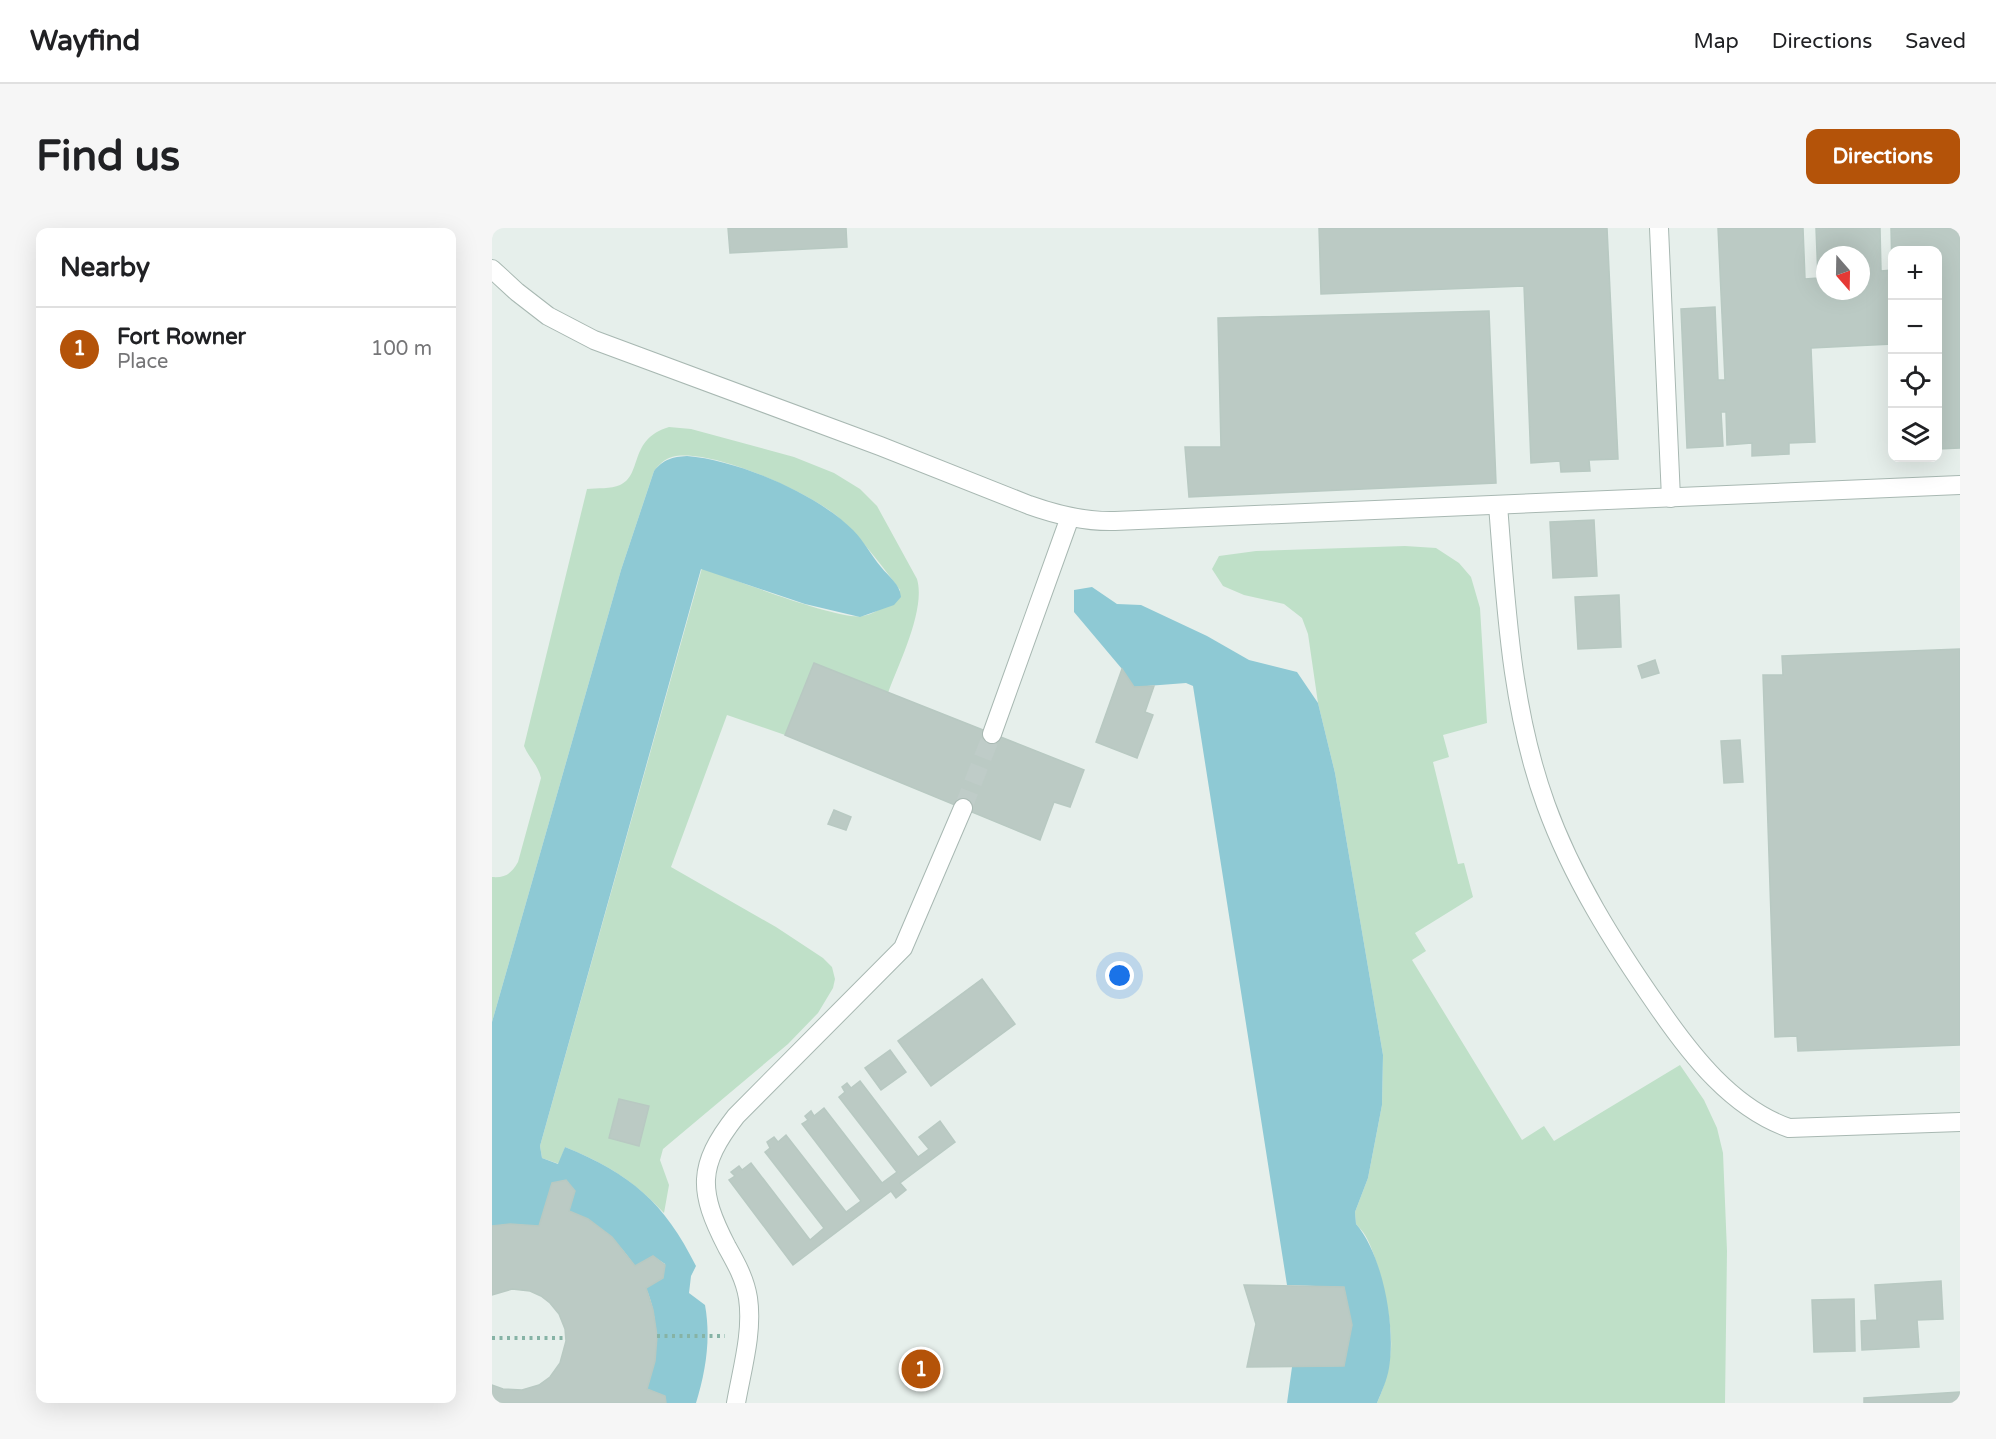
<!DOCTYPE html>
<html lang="en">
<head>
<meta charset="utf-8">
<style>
	:root { --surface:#fff; --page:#f6f6f6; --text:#202124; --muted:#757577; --line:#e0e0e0; --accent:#b45309 }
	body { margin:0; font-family:"Varela Round",sans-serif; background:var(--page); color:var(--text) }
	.controls { position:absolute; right:18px; top:18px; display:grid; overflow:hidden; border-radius:12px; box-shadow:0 6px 24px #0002 }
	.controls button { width:54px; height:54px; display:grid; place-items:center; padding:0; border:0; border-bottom:2px solid var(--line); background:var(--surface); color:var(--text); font:30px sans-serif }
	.compass { position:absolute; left:1324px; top:18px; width:54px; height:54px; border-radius:50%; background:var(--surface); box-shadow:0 6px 24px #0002; rotate:160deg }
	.you { position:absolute; left:628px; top:748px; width:21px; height:21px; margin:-15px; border:4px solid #fff; border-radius:50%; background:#1a73e8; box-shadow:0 0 0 9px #1a73e833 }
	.badge { display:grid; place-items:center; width:39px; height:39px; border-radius:50%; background:var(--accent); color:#fff; font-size:20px; font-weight:700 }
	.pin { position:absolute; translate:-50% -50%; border:3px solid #fff; box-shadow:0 2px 6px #0006 }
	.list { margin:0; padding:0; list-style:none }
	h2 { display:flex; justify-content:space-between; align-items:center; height:78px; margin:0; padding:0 24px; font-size:26px }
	h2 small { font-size:20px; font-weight:400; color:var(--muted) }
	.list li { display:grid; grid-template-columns:39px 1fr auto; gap:18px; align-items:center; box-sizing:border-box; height:84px; padding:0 24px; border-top:2px solid var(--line) }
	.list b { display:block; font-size:22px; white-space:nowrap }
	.list p { margin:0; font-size:20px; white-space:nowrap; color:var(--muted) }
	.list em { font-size:20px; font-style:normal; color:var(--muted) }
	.icon { flex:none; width:33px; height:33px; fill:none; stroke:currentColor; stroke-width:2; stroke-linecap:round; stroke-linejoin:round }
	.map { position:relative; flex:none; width:1468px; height:1175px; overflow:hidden; border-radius:12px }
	header { display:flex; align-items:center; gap:36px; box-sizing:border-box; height:84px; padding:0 30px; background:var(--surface); border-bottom:2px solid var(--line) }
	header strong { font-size:28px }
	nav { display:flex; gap:33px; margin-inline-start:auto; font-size:21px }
	.intro { display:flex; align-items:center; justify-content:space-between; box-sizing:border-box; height:144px; padding:0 36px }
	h1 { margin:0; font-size:42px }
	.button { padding:15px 27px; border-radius:12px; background:var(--accent); color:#fff; font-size:21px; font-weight:700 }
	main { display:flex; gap:36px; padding:0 36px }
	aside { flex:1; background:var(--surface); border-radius:12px; box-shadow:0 6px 24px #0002 }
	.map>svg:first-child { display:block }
	.green { fill:#bfe0c8 }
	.water { fill:#8ec9d4 }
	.building { fill:#bbcac4; stroke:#b8c9c2; stroke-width:1.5; fill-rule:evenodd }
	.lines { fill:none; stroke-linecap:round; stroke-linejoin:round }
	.minor-tunnel { stroke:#bfccc8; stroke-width:18; stroke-dasharray:18 9; stroke-linecap:butt }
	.minor-casing { stroke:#a8b8b2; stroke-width:20 }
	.path { stroke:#86b3a5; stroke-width:4; stroke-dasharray:3 4.5; stroke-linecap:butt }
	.minor { stroke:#fff; stroke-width:18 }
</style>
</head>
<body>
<header>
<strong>Wayfind</strong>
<nav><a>Map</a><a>Directions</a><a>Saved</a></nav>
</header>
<div class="intro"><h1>Find us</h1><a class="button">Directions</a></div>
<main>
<aside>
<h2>Nearby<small></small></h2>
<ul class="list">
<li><span class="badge">1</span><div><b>Fort Rowner</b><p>Place</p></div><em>100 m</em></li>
</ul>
</aside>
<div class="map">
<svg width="1468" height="1175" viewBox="0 0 1468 1175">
	<rect width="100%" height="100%" fill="#e6efeb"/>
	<!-- green -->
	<g class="green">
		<path d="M177 199 199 201 302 229 342 245 368 261 385 278 425 351C434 381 407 435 396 465L322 436 293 507 235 487 179 639 284 699 331 730 340 739 343 751 341 760 326 785 296 816 171 921 168 932 177 957 172 985C142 953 115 936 73 919L67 936 50 930 48 918 210 340C238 350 348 393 371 388 388 385 396 374 408 362 392 340 366 306 346 289 317 264 217 219 180 229 172 231 167 237 162 243L129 342 0 794V649C13 650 19 646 26 634L49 550C46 537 37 530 32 518L95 261C105 260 119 261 128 257 151 247 136 211 177 199Z"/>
		<path d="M913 318 944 320 967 335 979 349 988 380 995 495 951 507 957 529 941 534 966 636 972 635 981 669 923 705 934 723 920 732 1030 912 1052 898 1062 913 1188 837 1212 872 1225 900 1231 925 1235 1023 1233 1175H885C893 1158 897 1140 899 1121 901 1094 887 1030 873 1007 871 1003 867 1000 864 996L863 984 876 950 890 877 891 827 843 545 826 475 816 406 810 390 792 376 752 367 731 358 720 341 727 328 764 323Z"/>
	</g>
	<!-- water -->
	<g class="water">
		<path d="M195 228C246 232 325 266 361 302 372 313 379 327 389 339 397 349 408 356 409 369L402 377 368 389 313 376 209 341 48 918 50 930 66 936 73 919C139 946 172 974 204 1038L199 1048 197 1065 213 1077C219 1110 214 1143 204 1175H174L173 1168 155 1161C166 1127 168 1093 154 1060L171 1050 173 1036 161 1028 143 1038C125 1012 106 995 77 983L83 963 74 952 60 955 47 998 18 996 0 998V794L129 342 162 243C172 231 180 229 195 228Z"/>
		<path d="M600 359 625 376 649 377 715 408 757 432 805 444 826 475 843 545 891 827 890 877 876 950 863 984 864 996C891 1027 904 1099 897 1140 895 1152 890 1163 885 1175H795L800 1139 852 1138 860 1097 852 1059 795 1057 701 458 694 455 642 459 630 441 582 384V362Z"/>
	</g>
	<!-- building -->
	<g class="building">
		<path d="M236 0H354L355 19 238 25Z"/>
		<path d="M827 0H1115L1126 231 1097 232 1098 243 1069 244 1068 233 1039 235 1032 58 829 66Z"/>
		<path d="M1226 0H1311L1313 51 1326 50 1324 0H1388L1389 43 1400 42 1399 0H1468V220L1446 221V22H1400V116L1319 120 1323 214 1297 215V226L1260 228V215L1235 217 1234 184H1229L1231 218 1195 220 1189 81 1223 79 1226 152H1233ZM1333 27H1369V63H1333Z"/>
		<path d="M997 83 1004 255 697 269 693 219H729L726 90Z"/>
		<path d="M1102 292 1105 348 1061 350 1058 294Z"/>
		<path d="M1127 367 1129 419 1086 421 1083 369Z"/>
		<path d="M1468 421V817L1306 823 1305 808 1283 809 1271 447H1291L1290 428Z"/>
		<path d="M1163 432 1167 445 1150 450 1146 438Z"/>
		<path d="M322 435 592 542 578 579 562 574 548 612 293 507Z"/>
		<path d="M630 441 642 459 662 458 653 484 661 487 645 530 604 514Z"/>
		<path d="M1248 512 1251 554 1232 555 1229 513Z"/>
		<path d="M342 582 359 589 354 602 336 596Z"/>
		<path d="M490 751 523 796 439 858 406 813Z"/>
		<path d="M398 822 414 844 389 862 373 840Z"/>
		<path d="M368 853 426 929 437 921 427 909 448 893 463 914 408 955 414 962 404 970 399 963 301 1037 237 952 243 948 239 944 247 938 250 942 259 935 318 1012 332 1000 273 924 278 920 275 914 282 909 286 914 294 907 354 984 369 973 310 896 316 892 313 888 319 883 322 888 332 880 390 955 405 944 347 869 353 864 350 859 355 855 359 860Z"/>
		<path d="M127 871 157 878 147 918 117 910Z"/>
		<path d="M74 952 83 963 77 983 96 991 120 1009 143 1038 161 1028 173 1037 171 1050 154 1060 161 1082 165 1108 163 1133 155 1161 173 1168 174 1175H0V1157L11 1161 30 1162 47 1157 58 1149 68 1135 74 1113 73 1101 67 1086 58 1075 49 1068 38 1063 20 1061 0 1067V998L18 996 47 998 60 955Z"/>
		<path d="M1449 1053 1451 1091 1425 1092 1427 1119 1370 1122 1369 1093 1385 1092 1383 1057Z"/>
		<path d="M752 1057 852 1059 860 1097 852 1138 755 1139 764 1096Z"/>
		<path d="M1362 1071 1363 1123 1322 1124 1320 1072Z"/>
		<path d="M1468 1164V1175H1372V1170Z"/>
	</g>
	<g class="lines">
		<!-- minor-tunnel -->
		<path class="minor-tunnel" d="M471 580 500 506"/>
		<defs>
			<g id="minor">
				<path d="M1167 0 1179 270"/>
				<path d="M0 41 25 64 56 88 102 112 388 218 537 277C565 287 593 294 623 293L1468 257"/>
				<path d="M1006 277C1014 378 1019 481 1054 577 1080 649 1122 716 1166 779 1199 827 1240 880 1297 900L1468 894"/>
				<path d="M500 506 578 289"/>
				<path d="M244 1175C250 1141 261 1104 256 1070 253 1051 244 1035 235 1019 206 963 205 938 244 888L411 720 471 580"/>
			</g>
		</defs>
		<!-- minor casing -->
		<use href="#minor" class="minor-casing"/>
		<!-- path -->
		<g class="path">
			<path d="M165 1108H233"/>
			<path d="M0 1110H74"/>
		</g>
		<!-- minor -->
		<use href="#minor" class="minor"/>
	</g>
</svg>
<div class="controls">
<button>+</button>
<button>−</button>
<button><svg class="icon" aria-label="locate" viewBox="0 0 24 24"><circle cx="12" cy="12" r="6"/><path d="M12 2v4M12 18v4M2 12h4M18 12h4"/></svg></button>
<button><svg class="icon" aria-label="layers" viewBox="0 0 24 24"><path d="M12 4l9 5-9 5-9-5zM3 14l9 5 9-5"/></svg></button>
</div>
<svg class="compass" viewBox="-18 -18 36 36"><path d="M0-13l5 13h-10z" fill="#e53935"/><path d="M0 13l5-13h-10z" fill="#757577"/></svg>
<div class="you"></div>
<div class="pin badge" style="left:429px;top:1141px">1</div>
</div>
</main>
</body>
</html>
